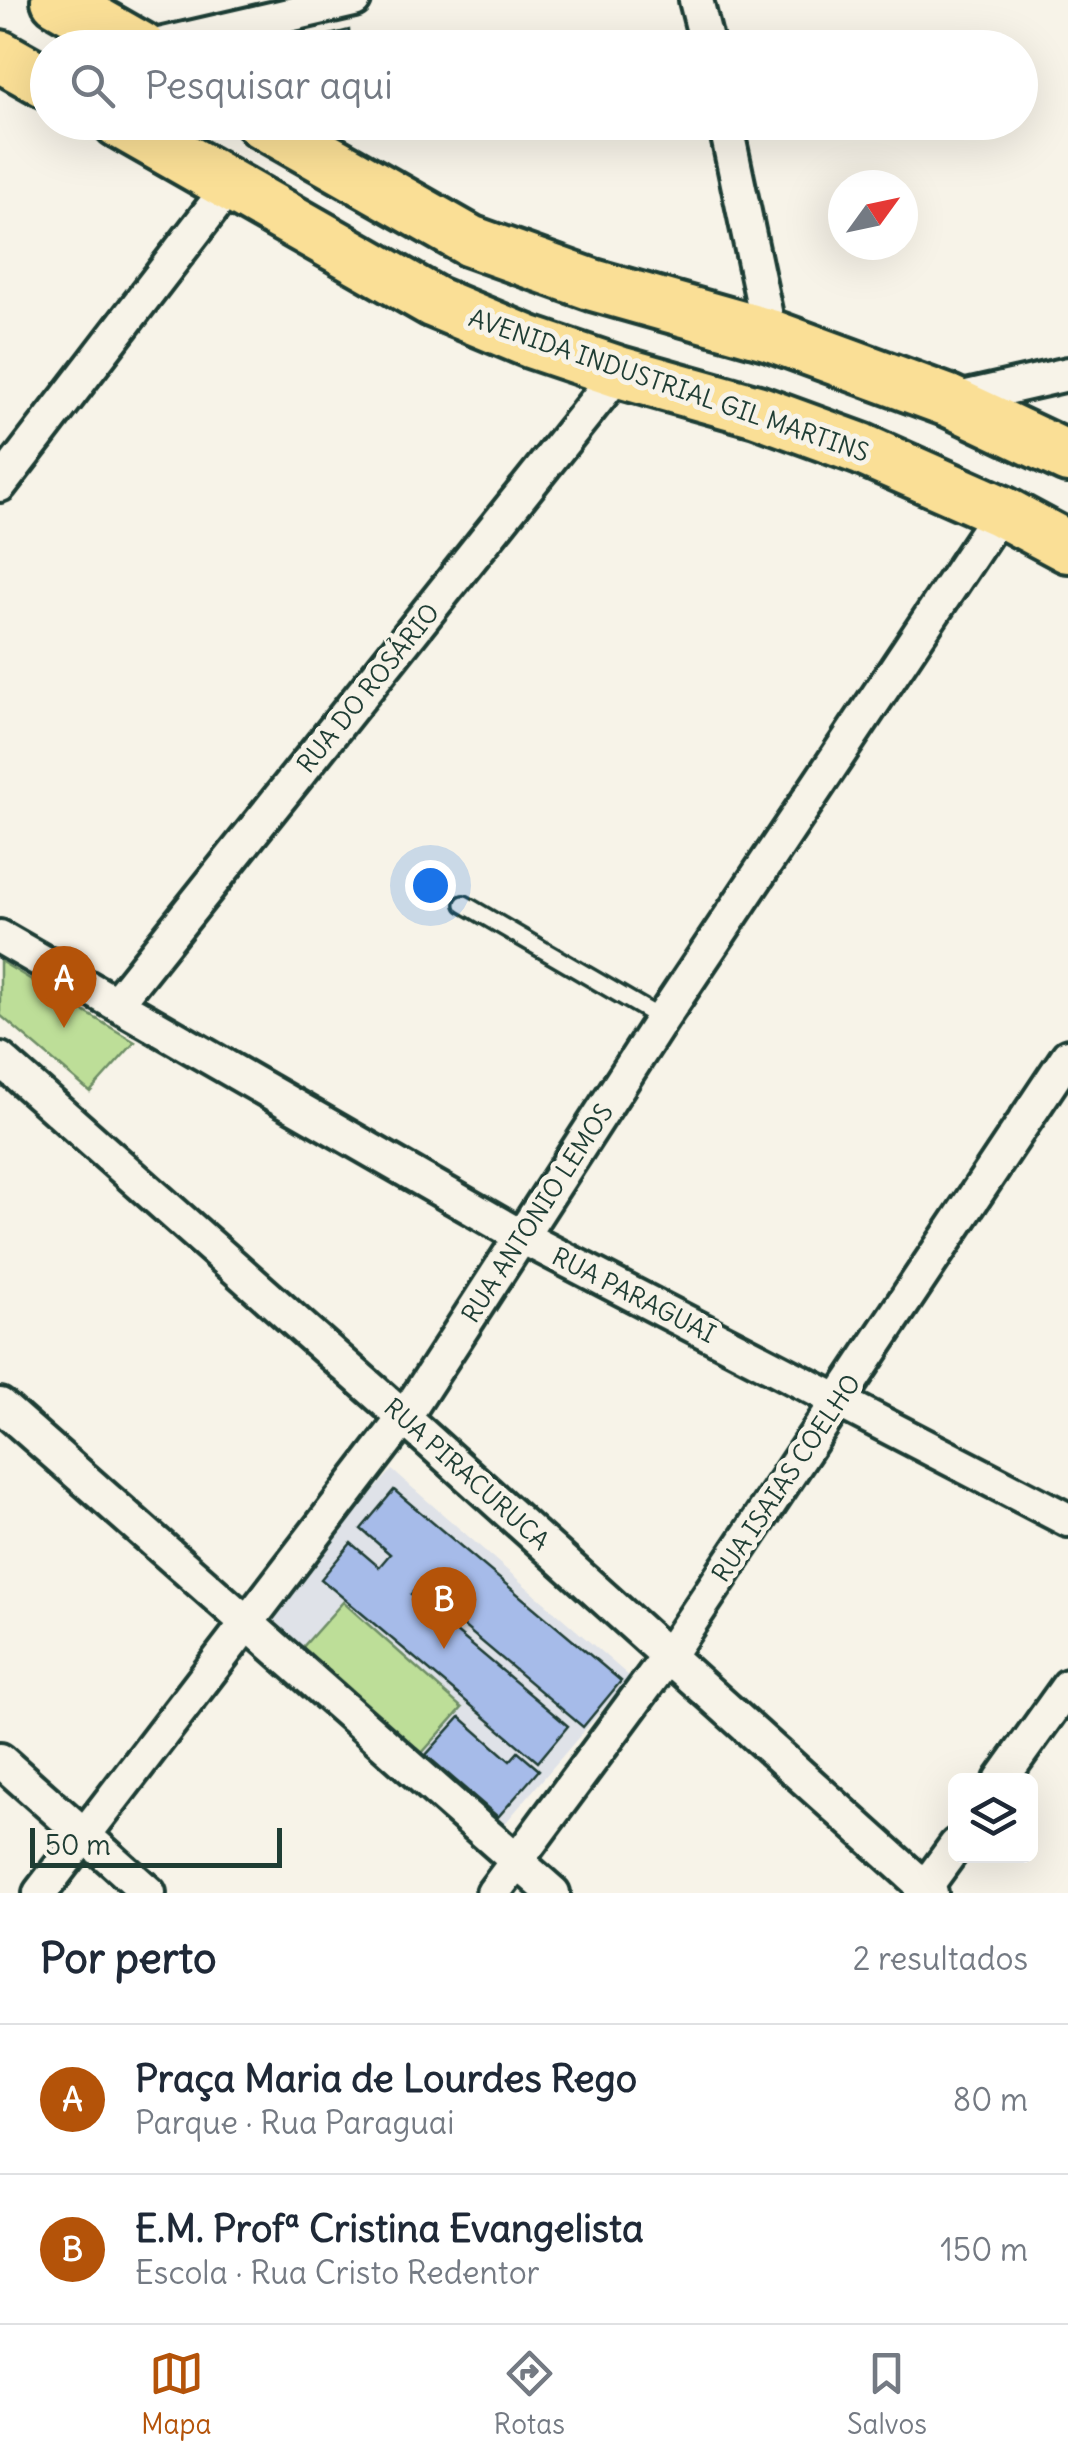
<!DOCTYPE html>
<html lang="pt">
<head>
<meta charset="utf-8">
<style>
	:root { --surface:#fff; --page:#f2f2f3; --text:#1f2937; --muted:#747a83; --line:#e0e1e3; --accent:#b45309 }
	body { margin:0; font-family:Delius,sans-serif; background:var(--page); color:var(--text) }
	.controls { position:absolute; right:30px; bottom:30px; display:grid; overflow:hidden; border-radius:15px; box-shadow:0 10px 40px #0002 }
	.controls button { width:90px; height:90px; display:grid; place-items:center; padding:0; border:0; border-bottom:2px solid var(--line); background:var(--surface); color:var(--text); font:50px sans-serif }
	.compass { position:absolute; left:828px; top:170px; width:90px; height:90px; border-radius:50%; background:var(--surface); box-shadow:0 10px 40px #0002; rotate:57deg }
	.scale { position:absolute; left:30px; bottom:25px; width:252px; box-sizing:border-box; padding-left:10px; border:5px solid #1f3d34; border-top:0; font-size:28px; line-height:35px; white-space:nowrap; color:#1f3d34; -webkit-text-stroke:8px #f7f3e8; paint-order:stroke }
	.you { position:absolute; left:430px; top:885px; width:35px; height:35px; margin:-25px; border:8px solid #fff; border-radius:50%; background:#1a73e8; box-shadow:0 0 0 15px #1a73e833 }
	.badge { display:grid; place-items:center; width:65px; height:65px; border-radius:50%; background:var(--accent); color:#fff; font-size:32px; font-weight:700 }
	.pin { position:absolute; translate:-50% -82px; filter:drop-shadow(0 2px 5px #0008) }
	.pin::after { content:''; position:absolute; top:52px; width:35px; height:30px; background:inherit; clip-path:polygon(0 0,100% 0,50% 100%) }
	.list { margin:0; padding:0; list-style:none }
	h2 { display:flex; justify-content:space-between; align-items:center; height:130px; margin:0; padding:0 40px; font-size:42px }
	h2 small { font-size:32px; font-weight:400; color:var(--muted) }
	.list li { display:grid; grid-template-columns:65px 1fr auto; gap:30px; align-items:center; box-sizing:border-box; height:150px; padding:0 40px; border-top:2px solid var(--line) }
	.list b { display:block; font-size:38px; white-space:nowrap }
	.list p { margin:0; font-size:32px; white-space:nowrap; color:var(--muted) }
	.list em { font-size:32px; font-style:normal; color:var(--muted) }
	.icon { flex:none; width:55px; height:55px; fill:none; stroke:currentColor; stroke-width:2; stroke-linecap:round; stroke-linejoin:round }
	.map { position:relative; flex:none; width:1068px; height:1893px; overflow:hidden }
	.search { position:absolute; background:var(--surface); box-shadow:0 10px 40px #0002; left:30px; right:30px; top:30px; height:110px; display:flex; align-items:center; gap:25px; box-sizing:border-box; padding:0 35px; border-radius:55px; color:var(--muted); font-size:38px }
	.sheet { height:430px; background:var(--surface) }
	nav { display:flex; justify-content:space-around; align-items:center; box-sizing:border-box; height:140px; border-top:2px solid var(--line); background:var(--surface); font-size:28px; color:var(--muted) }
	nav a { display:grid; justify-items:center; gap:5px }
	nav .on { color:var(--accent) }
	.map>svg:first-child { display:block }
	.built { fill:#dfe2e8 }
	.green { fill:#bdde98; stroke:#6e8e66; stroke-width:2.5 }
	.building { fill:#a6bbe9; stroke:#1f3d34; stroke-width:2.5 }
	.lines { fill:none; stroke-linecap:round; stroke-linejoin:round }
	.lane-casing { stroke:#1f3d34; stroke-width:22 }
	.street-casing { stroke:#1f3d34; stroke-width:40 }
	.primary-casing { stroke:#1f3d34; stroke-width:58 }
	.lane { stroke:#f7f3e8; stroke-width:15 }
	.street { stroke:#f7f3e8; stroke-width:32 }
	.primary { stroke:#fadf96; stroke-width:50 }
	.labels { text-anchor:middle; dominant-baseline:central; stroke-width:10; stroke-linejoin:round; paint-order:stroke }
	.street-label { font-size:25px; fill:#1f3d34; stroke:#f7f3e8 }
</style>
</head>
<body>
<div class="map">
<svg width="1068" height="1893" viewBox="0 0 1068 1893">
	<rect width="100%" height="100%" fill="#f7f3e8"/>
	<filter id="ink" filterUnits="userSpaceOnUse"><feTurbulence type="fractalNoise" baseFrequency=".01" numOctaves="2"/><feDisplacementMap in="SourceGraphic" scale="20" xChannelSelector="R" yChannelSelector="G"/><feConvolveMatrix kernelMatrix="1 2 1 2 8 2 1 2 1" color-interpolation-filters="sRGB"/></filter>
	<g filter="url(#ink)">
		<!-- built -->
		<path class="built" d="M392 1470 630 1677 496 1834 259 1621Z"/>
		<!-- green -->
		<g class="green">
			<path d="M0 961 135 1042 90 1092 0 1015Z"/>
			<path d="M343 1602 462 1708 421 1754 302 1648Z"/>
		</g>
		<!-- building -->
		<g class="building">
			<path d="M349 30 350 48H278Z"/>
			<path d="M394 1490 621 1681 583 1727 417 1587 411 1594 568 1726 538 1762 321 1579 351 1543 379 1567 390 1554 361 1529Z"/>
			<path d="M460 1717 510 1761 518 1752 539 1770 498 1817 426 1755Z"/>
		</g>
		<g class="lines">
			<defs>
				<path id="lane" d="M464 904 662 1019"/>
				<g id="street">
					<path d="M696 0 708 48"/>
					<path d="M146 48 354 0"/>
					<path d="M725 122 770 335"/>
					<path d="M949 401 1068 374"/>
					<path d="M0 485 231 184"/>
					<path d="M0 937 522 1237 1068 1520"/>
					<path d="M116 1003 619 372"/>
					<path d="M0 1059 404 1418 931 1893"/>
					<path d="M0 1405 553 1893"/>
					<path d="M0 1760 149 1893"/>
					<path d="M1001 1780 1068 1686"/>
					<path d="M40 1893 404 1418 662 1019 1001 511"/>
					<path d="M493 1893 668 1656 1068 1056"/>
					<path d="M921 1893 956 1845"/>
				</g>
				<g id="primary">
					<path d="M57 0 141 48"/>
					<path d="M0 56 48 83"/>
					<path d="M119 122 434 302 530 342 619 372 757 411 861 449 1001 511 1068 547"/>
					<path d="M261 122 470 241 593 285 770 335 949 401 1068 457"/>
				</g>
			</defs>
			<!-- lane casing -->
			<use href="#lane" class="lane-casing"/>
			<!-- street casing -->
			<use href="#street" class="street-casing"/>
			<!-- primary casing -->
			<use href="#primary" class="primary-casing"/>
			<!-- lane -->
			<use href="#lane" class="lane"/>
			<!-- street -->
			<use href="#street" class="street"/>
			<!-- primary -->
			<use href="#primary" class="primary"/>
		</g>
	</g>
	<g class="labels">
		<!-- street labels -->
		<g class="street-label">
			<text transform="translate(669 385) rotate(19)">AVENIDA INDUSTRIAL GIL MARTINS</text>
			<text transform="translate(368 688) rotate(-51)">RUA DO ROSÁRIO</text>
			<text transform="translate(537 1213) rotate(-57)">RUA ANTONIO LEMOS</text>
			<text transform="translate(634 1295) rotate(27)">RUA PARAGUAI</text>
			<text transform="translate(467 1474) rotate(42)">RUA PIRACURUCA</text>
			<text transform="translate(786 1478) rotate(-56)">RUA ISAIAS COELHO</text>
		</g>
	</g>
</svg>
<div class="controls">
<button><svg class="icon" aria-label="layers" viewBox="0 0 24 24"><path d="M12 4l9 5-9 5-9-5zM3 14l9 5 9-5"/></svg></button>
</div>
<svg class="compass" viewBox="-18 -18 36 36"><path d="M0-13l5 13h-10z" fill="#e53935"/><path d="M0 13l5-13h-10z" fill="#747a83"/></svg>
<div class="scale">50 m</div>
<div class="you"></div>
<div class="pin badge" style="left:64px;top:1028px">A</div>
<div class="pin badge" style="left:444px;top:1649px">B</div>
<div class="search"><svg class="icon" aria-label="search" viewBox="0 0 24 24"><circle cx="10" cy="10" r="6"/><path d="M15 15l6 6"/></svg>Pesquisar aqui</div>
</div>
<section class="sheet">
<h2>Por perto<small>2 resultados</small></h2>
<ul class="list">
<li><span class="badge">A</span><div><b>Praça Maria de Lourdes Rego</b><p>Parque · Rua Paraguai</p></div><em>80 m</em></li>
<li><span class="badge">B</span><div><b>E.M. Profª Cristina Evangelista</b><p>Escola · Rua Cristo Redentor</p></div><em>150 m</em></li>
</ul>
</section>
<nav>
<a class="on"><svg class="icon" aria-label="map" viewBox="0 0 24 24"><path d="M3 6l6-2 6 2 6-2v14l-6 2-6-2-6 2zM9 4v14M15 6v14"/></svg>Mapa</a>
<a><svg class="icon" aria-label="directions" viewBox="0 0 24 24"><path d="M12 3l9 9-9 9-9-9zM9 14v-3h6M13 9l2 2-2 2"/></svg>Rotas</a>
<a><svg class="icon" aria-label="saved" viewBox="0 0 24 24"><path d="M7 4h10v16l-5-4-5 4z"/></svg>Salvos</a>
</nav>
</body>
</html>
